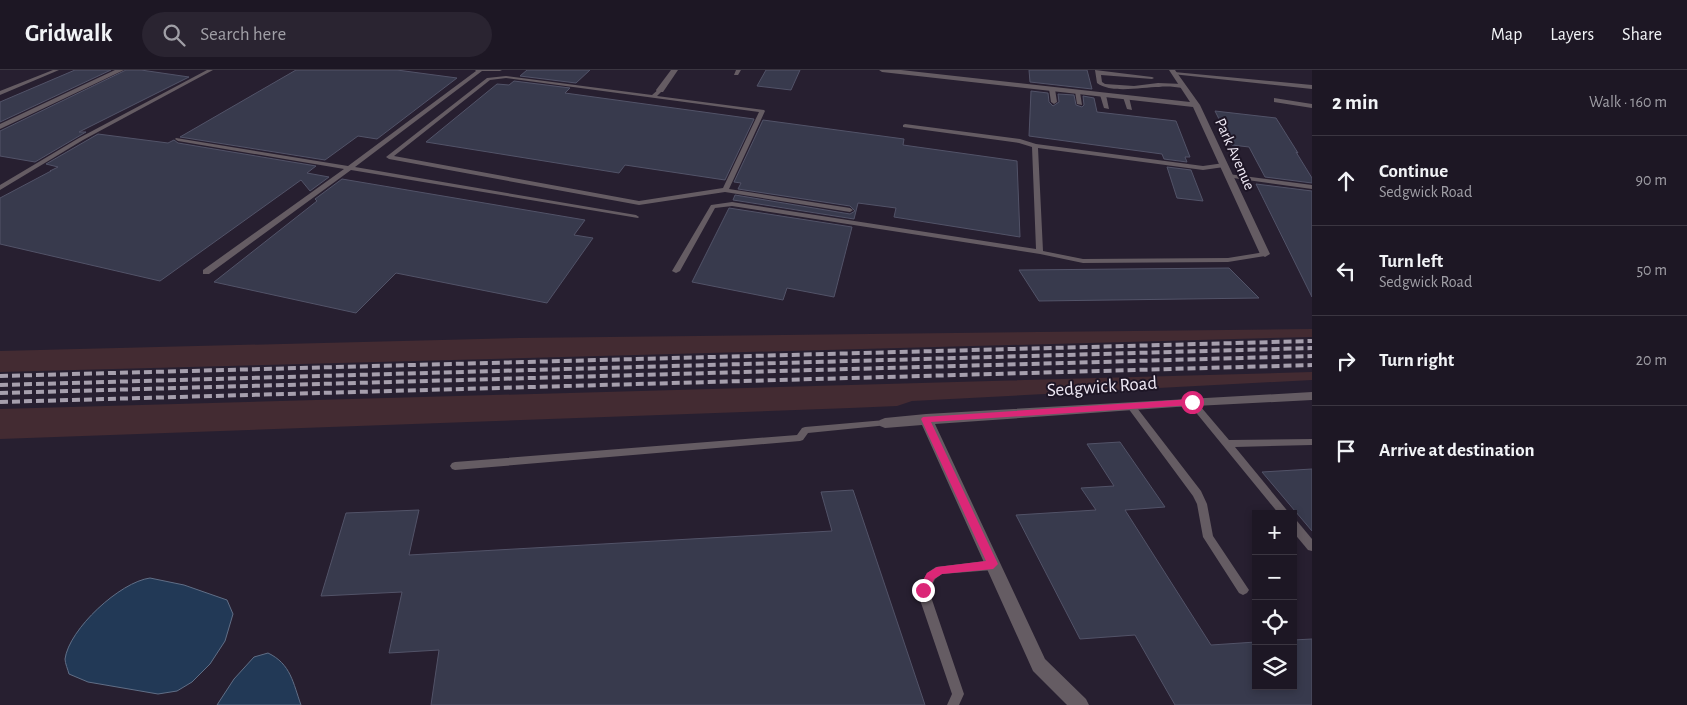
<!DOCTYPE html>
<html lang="en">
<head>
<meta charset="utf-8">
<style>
	:root { --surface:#1d1724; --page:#2a2431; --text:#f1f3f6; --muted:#a09fa6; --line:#3b3641 }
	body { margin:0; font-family:"Alegreya Sans",sans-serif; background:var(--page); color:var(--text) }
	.controls { position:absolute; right:15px; bottom:15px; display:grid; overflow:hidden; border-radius:0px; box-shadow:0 2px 8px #0003 }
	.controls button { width:45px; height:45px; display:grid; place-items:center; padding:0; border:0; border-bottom:1px solid var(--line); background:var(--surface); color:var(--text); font:25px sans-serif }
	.stop { position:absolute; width:15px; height:15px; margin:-11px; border:4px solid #db2777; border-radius:50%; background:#fff }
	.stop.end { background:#db2777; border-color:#fff; box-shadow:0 1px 5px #0008 }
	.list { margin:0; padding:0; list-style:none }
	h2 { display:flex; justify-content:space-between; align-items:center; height:65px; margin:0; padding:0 20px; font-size:21px }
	h2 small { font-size:16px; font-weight:400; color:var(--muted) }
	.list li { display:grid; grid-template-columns:32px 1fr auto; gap:15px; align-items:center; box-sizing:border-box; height:90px; padding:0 20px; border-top:1px solid var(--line) }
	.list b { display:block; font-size:19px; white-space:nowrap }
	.list p { margin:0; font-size:16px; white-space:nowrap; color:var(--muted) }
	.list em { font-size:16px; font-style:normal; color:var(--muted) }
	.icon { flex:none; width:28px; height:28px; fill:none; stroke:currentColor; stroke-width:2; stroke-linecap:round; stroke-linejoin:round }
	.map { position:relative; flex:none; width:1312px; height:635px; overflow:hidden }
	header { display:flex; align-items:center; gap:30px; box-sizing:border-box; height:70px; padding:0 25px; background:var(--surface); border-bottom:1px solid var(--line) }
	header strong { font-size:24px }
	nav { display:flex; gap:28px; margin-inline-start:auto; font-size:18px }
	.search { width:350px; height:45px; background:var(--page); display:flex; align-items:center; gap:12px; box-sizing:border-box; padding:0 18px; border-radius:28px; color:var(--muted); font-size:19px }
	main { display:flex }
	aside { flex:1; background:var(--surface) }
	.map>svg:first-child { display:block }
	.green { fill:#432b32 }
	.water { fill:#223956; stroke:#606e86 }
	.building { fill:#383a4d; stroke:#525368 }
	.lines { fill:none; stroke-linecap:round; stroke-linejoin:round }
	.service { fill:#655c63; fill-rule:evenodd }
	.minor { fill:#655c63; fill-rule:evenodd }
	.rail { stroke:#a69fad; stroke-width:4; stroke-dasharray:8 4; stroke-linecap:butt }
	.route { fill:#db2777 }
	.labels { text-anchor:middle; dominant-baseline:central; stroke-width:4; stroke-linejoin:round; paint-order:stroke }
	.far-street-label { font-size:16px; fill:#efe9f5; stroke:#1e1626 }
	.street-label { font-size:19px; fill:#efe9f5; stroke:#1e1626 }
</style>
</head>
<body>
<header>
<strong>Gridwalk</strong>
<div class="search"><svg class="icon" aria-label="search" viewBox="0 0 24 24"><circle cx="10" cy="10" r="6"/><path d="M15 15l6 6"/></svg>Search here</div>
<nav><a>Map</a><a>Layers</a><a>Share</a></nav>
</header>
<main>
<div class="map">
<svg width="1312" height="635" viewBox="0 0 1312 635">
	<rect width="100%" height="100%" fill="#271f30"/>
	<!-- green -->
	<g class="green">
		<path d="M1312 259V267L0 302V281L519 268Z"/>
		<path d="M1312 302V310L912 331 897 336 850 338 0 369V339Z"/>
	</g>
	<!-- water -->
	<g class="water">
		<path d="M150 508 184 515 227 530 233 544 225 571 210 594 192 612 177 621 158 624 88 612 69 604C68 600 65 593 65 589 69 559 120 512 150 508Z"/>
		<path d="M268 583C291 594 293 613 301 635H217L234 609 254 587Z"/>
	</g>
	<!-- building -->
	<g class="building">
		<path d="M75 0H111L0 52V32Z"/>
		<path d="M126 0H141L189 7 79 62H86L35 92 0 86V61Z"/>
		<path d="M296 0H397L457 8 377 69 358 66 325 90 180 67Z"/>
		<path d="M527 0H590L576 13 520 6Z"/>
		<path d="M766 0H800L791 20 757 16Z"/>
		<path d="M1029 0H1087L1092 19 1030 12Z"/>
		<path d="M514 11 570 18 565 23 754 49 725 110 625 95 619 103 426 72 497 14 509 15Z"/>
		<path d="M1031 21 1048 23 1049 32 1053 36 1059 32 1058 24 1074 25 1076 35 1082 37 1084 35 1083 26 1094 28 1097 42 1176 51 1190 87H1185L1187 92 1164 89 1162 84 1029 66Z"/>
		<path d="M1215 41 1276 48 1298 83 1296 82 1312 108V113L1265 107 1249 77 1232 75Z"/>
		<path d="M763 50 904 69 903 75 1017 91 1020 167 894 147 896 138 858 133 854 149 733 130 735 125 850 144 855 141 850 136 738 119 741 113 734 112Z"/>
		<path d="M98 64 168 73 174 70 178 73 316 96 307 103 329 107 310 121 301 110 160 211 0 174V128L51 101H50L58 97 46 94Z"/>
		<path d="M1167 97 1191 100 1203 131 1177 128Z"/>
		<path d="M342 109 585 150 574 165 593 168 547 233 396 203 356 243 214 212 317 131 315 129Z"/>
		<path d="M1256 114 1312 121V227Z"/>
		<path d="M729 138 852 157 834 227 787 218 783 230 692 212Z"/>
		<path d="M1229 198 1259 228 1039 231 1019 200Z"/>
		<path d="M1120 372 1165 437 1125 440 1211 575 1256 572V616H1293V570L1312 569V635H1175L1135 565 1080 569 1016 445 1096 440 1081 418 1114 416 1087 374Z"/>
		<path d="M1312 399V461L1262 402Z"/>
		<path d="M853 420 925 635H431L439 580 389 583 402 522 321 526 346 443 419 440 409 485 832 461 821 422Z"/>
	</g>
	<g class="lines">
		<!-- service -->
		<g class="service">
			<path d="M53 0H59L0 25V21Z"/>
			<path d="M207 0H213L83 70 0 120V115L79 68Z"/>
			<path d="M475 0H502L500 1H482L355 97 636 145 639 147 638 148 351 100 209 204H203V200L344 99 178 71 175 69 176 68 348 96 476 1Z"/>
			<path d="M736 0H741L738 5H734Z"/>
			<path d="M1095 0 1152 7 1154 8 1152 9 1101 5 1102 12 1105 14 1134 16 1158 13 1183 14 1186 16 1183 18C1175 17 1167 16 1159 17 1142 17 1112 24 1097 13Z"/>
			<path d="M1174 2 1312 15V19L1172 4V2Z"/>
			<path d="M506 6 652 25 660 18 663 20 657 26 764 40 765 41 729 119 850 138 853 140 850 142 725 122 639 135 389 89 386 87 487 8ZM506 8 759 42 723 118 639 131 394 86 490 10Z"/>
			<path d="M1052 17 1055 19 1057 32 1054 34 1051 32 1049 19Z"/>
			<path d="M1075 21 1080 22 1082 35 1077 34Z"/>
			<path d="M1103 23 1106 25 1109 39 1104 38 1100 25Z"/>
			<path d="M1126 25 1129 27 1132 40 1127 39 1123 27Z"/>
			<path d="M905 54 1020 69 1036 74 1203 96 1224 93 1227 95 1224 97 1203 100 1038 78 1043 181 1083 189 1228 188 1265 182 1269 184 1265 186 1228 192 1083 193 1040 184 732 136 715 138 680 201 676 203 672 201 711 135 732 132 1036 179 1032 77 1019 73 903 57V55Z"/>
			<path d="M1228 104 1312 115V119L1226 107V105Z"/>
			<path d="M1192 329 1195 330 1229 370 1312 369V375L1235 377 1290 444H1279L1189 334 1188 332 1189 330Z"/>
			<path d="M1131 333 1134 334 1201 421 1207 434 1213 466 1249 520 1247 523 1243 525 1239 523 1203 467 1197 434 1193 426 1128 338 1127 336 1128 334Z"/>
			<path d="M885 350 888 351 890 353 888 355 808 363 803 370 800 371 455 400 452 399 450 396 452 393 455 392 797 365 802 358 805 357Z"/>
			<path d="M1293 450 1297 451 1312 469V481L1308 480 1293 462Z"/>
			<path d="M993 490 997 492 998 495 997 498 993 500 942 504 935 509 929 521 964 624 959 635H947L952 624 917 521 927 503 936 497Z"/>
		</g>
		<!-- minor -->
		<g class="minor">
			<path d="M115 0H124L0 59V54Z"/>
			<path d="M671 0H678L663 22H657L656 20Z"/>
			<path d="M879 0H901L1190 32 1169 0H1175L1200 35 1270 184 1265 187 1260 184 1193 37 882 2Z"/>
			<path d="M1274 28 1312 34V38L1274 32Z"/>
			<path d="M1312 322V330L1176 337 935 354 1045 589 1086 629 1089 635H1067L1033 601 922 355 885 358 880 356 878 353 880 350 885 348 926 344Z"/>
		</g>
		<!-- rail -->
		<g class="rail">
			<path d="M0 306 1312 271"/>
			<path d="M0 315 1312 278"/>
			<path d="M0 323 1312 286"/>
			<path d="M0 332 1312 295"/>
		</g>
	</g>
	<!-- route -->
	<path class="route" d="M1192 329 1196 332 1192 335 931 352 998 494 993 499 942 504 934 509 927 524H919L918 520 927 503 937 497 986 491 921 349 923 347Z"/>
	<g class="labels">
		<!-- far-street labels -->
		<g class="far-street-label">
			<text transform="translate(1235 84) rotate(66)">Park Avenue</text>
		</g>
		<!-- street labels -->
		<g class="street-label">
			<text transform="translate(1102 317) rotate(-4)">Sedgwick Road</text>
		</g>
	</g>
</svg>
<div class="controls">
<button>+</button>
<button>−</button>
<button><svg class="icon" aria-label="locate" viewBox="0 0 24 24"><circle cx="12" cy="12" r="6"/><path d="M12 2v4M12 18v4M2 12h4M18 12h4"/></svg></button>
<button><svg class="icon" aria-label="layers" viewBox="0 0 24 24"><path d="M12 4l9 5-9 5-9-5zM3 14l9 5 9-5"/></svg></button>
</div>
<div class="stop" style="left:1192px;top:332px"></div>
<div class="stop end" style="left:923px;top:520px"></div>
</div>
<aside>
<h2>2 min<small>Walk · 160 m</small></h2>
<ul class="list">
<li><svg class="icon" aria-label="ahead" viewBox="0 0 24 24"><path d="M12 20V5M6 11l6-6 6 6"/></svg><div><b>Continue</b><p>Sedgwick Road</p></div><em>90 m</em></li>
<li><svg class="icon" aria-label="left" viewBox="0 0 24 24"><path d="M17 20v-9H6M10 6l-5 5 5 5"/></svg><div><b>Turn left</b><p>Sedgwick Road</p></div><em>50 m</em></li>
<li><svg class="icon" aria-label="right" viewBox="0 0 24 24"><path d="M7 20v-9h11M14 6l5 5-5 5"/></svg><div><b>Turn right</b></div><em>20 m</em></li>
<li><svg class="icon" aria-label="arrive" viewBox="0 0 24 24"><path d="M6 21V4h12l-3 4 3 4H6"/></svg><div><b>Arrive at destination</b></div></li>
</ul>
</aside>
</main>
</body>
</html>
